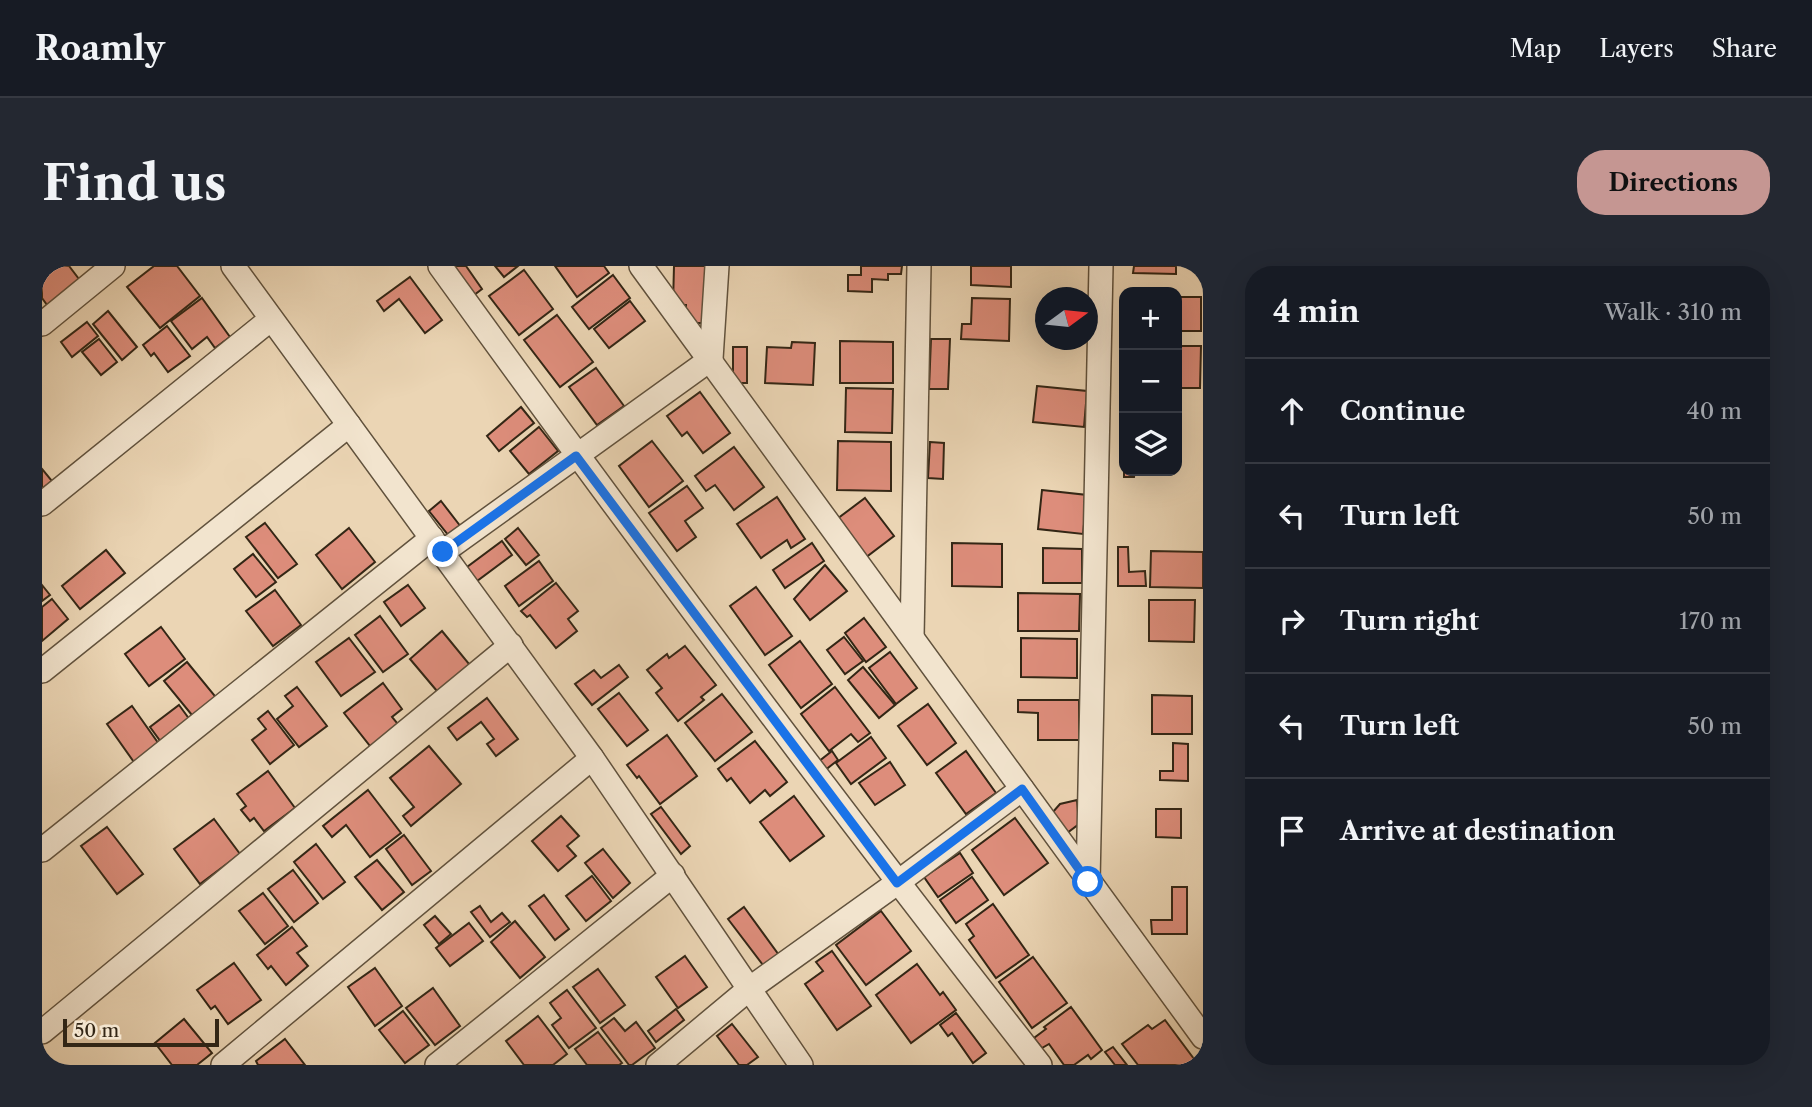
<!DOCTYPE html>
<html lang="en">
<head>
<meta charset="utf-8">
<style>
	:root { --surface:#171b24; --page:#242831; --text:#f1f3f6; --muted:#9ea1a6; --line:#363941; --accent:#c59692 }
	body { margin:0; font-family:"Libre Caslon Text",serif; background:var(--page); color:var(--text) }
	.controls { position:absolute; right:21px; top:21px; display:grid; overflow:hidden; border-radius:14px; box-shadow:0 7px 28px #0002 }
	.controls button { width:63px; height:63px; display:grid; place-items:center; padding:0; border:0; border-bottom:2px solid var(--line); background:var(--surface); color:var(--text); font:35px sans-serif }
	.compass { position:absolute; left:993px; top:21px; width:63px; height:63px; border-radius:50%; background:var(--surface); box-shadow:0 7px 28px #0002; rotate:75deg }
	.scale { position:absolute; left:21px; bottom:18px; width:156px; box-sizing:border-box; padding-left:7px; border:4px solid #332615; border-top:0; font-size:19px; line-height:24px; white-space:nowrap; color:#332615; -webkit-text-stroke:5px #f2e4ce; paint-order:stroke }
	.stop { position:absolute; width:21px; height:21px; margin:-16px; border:5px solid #1a73e8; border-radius:50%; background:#fff }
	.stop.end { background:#1a73e8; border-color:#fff; box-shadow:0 2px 7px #0008 }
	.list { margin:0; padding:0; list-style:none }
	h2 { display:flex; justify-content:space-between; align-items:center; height:91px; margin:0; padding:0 28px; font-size:30px }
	h2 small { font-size:23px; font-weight:400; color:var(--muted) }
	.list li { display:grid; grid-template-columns:46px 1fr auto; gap:21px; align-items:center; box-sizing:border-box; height:105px; padding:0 28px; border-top:2px solid var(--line) }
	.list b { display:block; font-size:26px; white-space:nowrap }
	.list em { font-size:23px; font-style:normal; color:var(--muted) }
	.icon { flex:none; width:38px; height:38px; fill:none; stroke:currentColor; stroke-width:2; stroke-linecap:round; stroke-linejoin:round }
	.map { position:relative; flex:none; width:1161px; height:799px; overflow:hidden; border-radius:28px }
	header { display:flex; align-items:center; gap:42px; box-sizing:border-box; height:98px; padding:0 35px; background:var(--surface); border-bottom:2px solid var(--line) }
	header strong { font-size:33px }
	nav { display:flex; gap:38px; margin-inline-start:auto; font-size:24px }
	.intro { display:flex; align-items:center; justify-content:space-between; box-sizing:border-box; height:168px; padding:0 42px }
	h1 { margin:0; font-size:49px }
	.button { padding:18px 32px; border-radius:28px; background:var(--accent); color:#111; font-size:24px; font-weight:700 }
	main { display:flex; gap:42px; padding:0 42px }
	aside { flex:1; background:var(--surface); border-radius:28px; box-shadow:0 7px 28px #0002 }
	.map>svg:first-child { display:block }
	.building { fill:#dd8d7b; stroke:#332615; stroke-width:2 }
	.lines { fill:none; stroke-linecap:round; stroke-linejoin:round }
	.street-casing { stroke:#61523d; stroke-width:26 }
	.street { stroke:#f2e4ce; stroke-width:23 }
	.route { stroke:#1a73e8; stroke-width:9 }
</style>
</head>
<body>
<header>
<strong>Roamly</strong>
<nav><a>Map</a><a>Layers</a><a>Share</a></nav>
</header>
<div class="intro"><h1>Find us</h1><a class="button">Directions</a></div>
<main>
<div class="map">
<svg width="1161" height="799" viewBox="0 0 1161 799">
	<rect width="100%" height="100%" fill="#ebd5b4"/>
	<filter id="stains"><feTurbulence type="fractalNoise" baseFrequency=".00286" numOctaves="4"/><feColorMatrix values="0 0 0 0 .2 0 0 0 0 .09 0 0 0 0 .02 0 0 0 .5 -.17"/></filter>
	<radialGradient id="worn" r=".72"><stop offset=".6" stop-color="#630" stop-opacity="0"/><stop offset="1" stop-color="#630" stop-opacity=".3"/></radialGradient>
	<!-- building -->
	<g class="building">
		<path d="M0 0H27L40 17 8 43 0 32Z"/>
		<path d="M112 0H135L158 30 118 62 85 21Z"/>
		<path d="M411 0H424L440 23 432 29Z"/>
		<path d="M453 0H476L462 11Z"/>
		<path d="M513 0H562L567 7 535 31Z"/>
		<path d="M632 0H665L663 57H643L644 39H631Z"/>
		<path d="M819 0H860L859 8H846V14L830 13V26L806 25V9H819Z"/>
		<path d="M929 0H969V21L929 19Z"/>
		<path d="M1092 0H1134V8L1091 7Z"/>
		<path d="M482 4 511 43 477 69 447 30Z"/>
		<path d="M571 9 588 32 547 63 530 41Z"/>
		<path d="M368 11 400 54 383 67 357 33 342 45 335 35Z"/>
		<rect x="1135" y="31" width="24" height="34"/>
		<path d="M160 32 188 71 173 82 165 71 150 83 129 55Z"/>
		<path d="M930 32 968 33 967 75 919 73 920 58H929Z"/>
		<path d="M588 35 603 55 567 82 552 63Z"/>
		<path d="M66 45 95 81 80 94 51 58Z"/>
		<path d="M515 49 551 96 518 121 482 74Z"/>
		<path d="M45 56 56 70 30 91 19 76Z"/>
		<path d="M125 60 148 90 126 106 112 87 109 90 101 79Z"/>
		<path d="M57 73 75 96 59 109 40 86Z"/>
		<path d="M889 73H908L906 123H887Z"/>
		<path d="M798 75 851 76V117H798Z"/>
		<path d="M750 76 773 77 771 119 723 117 725 81 749 82Z"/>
		<path d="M1135 80H1159L1158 122H1135Z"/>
		<rect x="691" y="81" width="14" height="36"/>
		<path d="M554 102 582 140 555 159 527 121Z"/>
		<path d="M995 120 1045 125 1042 161 991 156Z"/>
		<path d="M804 122 851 123 850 167 803 166Z"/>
		<path d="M658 126 688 167 661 187 645 166 640 170 625 150Z"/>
		<rect x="1081" y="127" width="1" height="34"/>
		<path d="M479 141 492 157 457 185 445 170Z"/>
		<path d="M497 161 516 185 487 208 468 185Z"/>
		<path d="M610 175 641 215 607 241 577 200Z"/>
		<path d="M796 175 849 176V225L795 224Z"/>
		<path d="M888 176 902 177 901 213 886 212Z"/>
		<path d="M1082 176V205H1093L1092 211H1082Z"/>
		<path d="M692 181 722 221 692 244 673 219 664 225 653 210Z"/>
		<path d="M0 203 10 215 0 223Z"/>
		<path d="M645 220 661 242 643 255 654 271 635 285 607 247Z"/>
		<path d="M1000 224 1045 229 1041 268 996 263Z"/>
		<path d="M735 231 763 273 749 282 745 274 719 292 695 258Z"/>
		<path d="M823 232 852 270 823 292 795 253Z"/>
		<path d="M399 235 419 261 407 270 387 245Z"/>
		<path d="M223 257 255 298 236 312 204 271Z"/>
		<path d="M307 262 333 296 300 323 274 289Z"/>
		<path d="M476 262 497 289 484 299 463 273Z"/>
		<path d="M460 275 470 289 431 318 421 304Z"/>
		<path d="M770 277 782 295 743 322 731 304Z"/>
		<path d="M910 277 960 278V321L910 320Z"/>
		<path d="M1076 281H1086L1087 306 1103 305 1104 320H1076Z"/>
		<path d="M1001 282 1040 283V317H1001Z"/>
		<path d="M64 284 83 307 38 343 20 320Z"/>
		<path d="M1109 285 1161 286V322L1108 321Z"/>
		<path d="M211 288 234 316 214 331 192 303Z"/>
		<path d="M497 295 511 315 477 340 463 320Z"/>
		<path d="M783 299 805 325 768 354 752 333Z"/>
		<path d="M514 317 536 345 526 353 535 365 514 382 488 349 485 351 479 345Z"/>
		<path d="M0 319 8 329 0 335Z"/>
		<path d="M366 319 383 342 359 360 342 336Z"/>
		<path d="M714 321 750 370 723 389 688 340Z"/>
		<path d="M233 324 259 359 231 380 204 345Z"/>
		<path d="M976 327 1038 328 1037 365H976Z"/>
		<path d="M10 333 26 353 0 375V341Z"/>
		<path d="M1107 334H1153L1152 376 1107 375Z"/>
		<path d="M338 350 366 388 341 406 313 369Z"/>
		<path d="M822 352 844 381 824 396 803 367Z"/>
		<path d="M119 361 143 393 107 420 83 388Z"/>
		<path d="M400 365 432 404 400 431 368 393Z"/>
		<path d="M802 371 821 395 803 408 785 384Z"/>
		<path d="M307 372 333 406 299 430 274 396Z"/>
		<path d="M979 372 1035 373V412L979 411Z"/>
		<path d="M758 375 790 418 759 442 727 399Z"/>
		<path d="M643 380 674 419 659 431 662 434 636 455 614 427 620 422 605 404 625 388 627 392Z"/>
		<path d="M848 386 875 422 854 438 827 402Z"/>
		<path d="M145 396 177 435 154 454 122 415Z"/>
		<path d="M577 399 586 411 550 439 533 418 552 404 559 412Z"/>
		<path d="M821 401 853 439 837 452 806 414Z"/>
		<path d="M341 417 360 443 350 451 360 463 332 485 302 447Z"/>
		<path d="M255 421 285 460 257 481 235 453 251 440 243 430Z"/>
		<path d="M793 421 828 467 816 476 809 468 787 485 759 448Z"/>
		<path d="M577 427 606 464 585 480 556 443Z"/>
		<path d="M680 428 710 466 673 495 643 457Z"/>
		<path d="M1110 429 1150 430V468H1110Z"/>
		<path d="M445 432 476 473 454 490 445 478 452 473 439 456 415 474 406 462Z"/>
		<path d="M976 434H1037V474H996V447L976 446Z"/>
		<path d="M886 438 914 477 885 499 856 460Z"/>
		<path d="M137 439 148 454 119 476 108 461Z"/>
		<path d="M90 440 119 481 94 499 65 458Z"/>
		<path d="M226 445 252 479 228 498 210 474 224 463 216 453Z"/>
		<path d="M625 469 655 510 618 538 597 510 595 512 585 499Z"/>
		<path d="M829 471 844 492 809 518 794 497Z"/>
		<path d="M713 475 745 516 728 530 723 524 708 537 689 512 685 515 676 503Z"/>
		<path d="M1131 477 1146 478V515L1118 514V505H1131Z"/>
		<path d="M387 480 419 518 369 560 361 550 372 541 348 512Z"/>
		<path d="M790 485 796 494 782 505 776 496Z"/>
		<path d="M924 485 954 527 924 548 894 507Z"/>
		<path d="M848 496 863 519 833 539 817 517Z"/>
		<path d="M226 505 253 542 222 565 212 552 208 555 199 544 204 540 195 528Z"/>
		<path d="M326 524 359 567 328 591 304 559 290 571 281 560Z"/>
		<path d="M752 530 782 570 748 595 718 556Z"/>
		<path d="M1035 534 1037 558 1025 567 1010 547 1018 538Z"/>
		<path d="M619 541 648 580 639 588 609 548Z"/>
		<path d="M1114 543H1139V572L1114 571Z"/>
		<path d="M519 550 537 570 525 580 534 590 516 605 490 575Z"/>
		<path d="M973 552 1006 597 962 629 930 584Z"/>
		<path d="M172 553 198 588 158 618 132 583Z"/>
		<path d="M65 561 101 608 75 628 39 580Z"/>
		<path d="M362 569 389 605 370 619 344 583Z"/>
		<path d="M274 578 303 616 281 633 252 596Z"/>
		<path d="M561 583 588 617 571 632 543 597Z"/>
		<path d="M918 587 931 607 896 631 882 611Z"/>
		<path d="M335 594 362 626 340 644 313 611Z"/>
		<path d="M251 604 276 637 252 656 226 623Z"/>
		<path d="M550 610 569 635 544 655 524 630Z"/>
		<path d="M930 611 946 634 914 657 898 634Z"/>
		<path d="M1130 621H1145V668H1110L1109 654H1130Z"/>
		<path d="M221 627 246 660 223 678 197 645Z"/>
		<path d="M502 629 527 663 513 674 487 640Z"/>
		<path d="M951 638 987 689 954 712 927 674 932 670 924 658Z"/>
		<path d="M438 640 449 656 460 647 468 656 448 671 429 646Z"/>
		<path d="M702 641 742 696 727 707 686 653Z"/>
		<path d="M839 645 869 685 824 719 794 679Z"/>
		<path d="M393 650 409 668 397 678 382 659Z"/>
		<path d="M473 655 503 691 478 712 449 676Z"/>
		<path d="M427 657 441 675 408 700 394 682Z"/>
		<path d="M250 661 265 680 255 687 266 700 244 719 229 700 226 703 215 689Z"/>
		<path d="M790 685 829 740 795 764 763 718 781 705 774 696Z"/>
		<path d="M643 690 665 721 636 742 614 711Z"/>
		<path d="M991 691 1025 737 990 762 957 716Z"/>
		<path d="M192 697 219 734 186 758 173 740 169 743 155 724Z"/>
		<path d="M875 698 898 729 901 726 914 744 869 777 834 729Z"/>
		<path d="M333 702 360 740 333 760 306 721Z"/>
		<path d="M556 703 583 739 558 757 531 721Z"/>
		<path d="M391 722 418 760 393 779 364 742Z"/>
		<path d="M525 724 554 762 527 782 510 759 519 752 508 737Z"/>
		<path d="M1029 741 1060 784 1049 793 1046 789 1032 799H1022L1007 778 1000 782 992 772 1004 763 1002 761Z"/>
		<path d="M634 743 642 754 614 776 606 765Z"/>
		<path d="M361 745 387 779 363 797 337 764Z"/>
		<path d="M914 747 944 787 931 797 910 767 906 770 898 759Z"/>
		<path d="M496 750 525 788 511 799H482L464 775Z"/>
		<path d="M572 752 583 765 594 756 613 782 590 799H587L559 762Z"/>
		<path d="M142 753 170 787 155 799H130L113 777Z"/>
		<path d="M1123 754 1155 797 1152 799H1096L1080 778 1106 759 1110 763Z"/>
		<path d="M690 758 716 791 705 799H697L675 770Z"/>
		<path d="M556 766 580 797 577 799H545L533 783Z"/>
		<path d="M243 773 263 799H216L214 795Z"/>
		<path d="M1071 781 1085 799H1073L1063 786Z"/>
	</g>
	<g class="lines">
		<defs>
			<g id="street">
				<path d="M191 0 550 492 759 799"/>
				<path d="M398 0C593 270 793 537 998 799"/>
				<path d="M599 0 1161 771"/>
				<path d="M0 58 71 0"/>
				<path d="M0 238 229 53"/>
				<path d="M401 286 669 93 675 0"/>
				<path d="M870 371 877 0"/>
				<path d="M0 405 307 159"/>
				<path d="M0 584 390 272"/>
				<path d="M1046 616 1059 0"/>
				<path d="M0 766 469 379"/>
				<path d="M181 799 550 492"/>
				<path d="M395 799 631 609"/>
				<path d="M616 799 707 723 855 617 980 523"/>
			</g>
		</defs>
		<!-- street casing -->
		<use href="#street" class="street-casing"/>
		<!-- street -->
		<use href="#street" class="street"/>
	</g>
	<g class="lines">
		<!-- route -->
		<path class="route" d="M401 286 534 190 855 617 980 523 1046 616"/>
	</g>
	<rect width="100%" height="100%" filter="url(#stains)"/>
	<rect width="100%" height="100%" fill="url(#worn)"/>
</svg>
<div class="controls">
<button>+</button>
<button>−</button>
<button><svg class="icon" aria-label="layers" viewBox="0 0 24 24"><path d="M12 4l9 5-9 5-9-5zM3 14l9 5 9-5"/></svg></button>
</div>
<svg class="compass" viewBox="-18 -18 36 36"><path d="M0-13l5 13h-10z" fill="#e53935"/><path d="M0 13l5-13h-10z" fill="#9ea1a6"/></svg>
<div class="scale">50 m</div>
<div class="stop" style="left:1046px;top:616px"></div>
<div class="stop end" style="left:401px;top:286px"></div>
</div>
<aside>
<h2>4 min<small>Walk · 310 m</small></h2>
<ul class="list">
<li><svg class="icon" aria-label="ahead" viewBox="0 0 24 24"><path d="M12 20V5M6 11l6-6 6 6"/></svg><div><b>Continue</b></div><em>40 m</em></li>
<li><svg class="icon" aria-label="left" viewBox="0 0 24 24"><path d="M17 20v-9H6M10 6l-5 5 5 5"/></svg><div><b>Turn left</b></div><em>50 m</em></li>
<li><svg class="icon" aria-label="right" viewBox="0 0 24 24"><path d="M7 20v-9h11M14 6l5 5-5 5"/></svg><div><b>Turn right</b></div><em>170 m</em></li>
<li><svg class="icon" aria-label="left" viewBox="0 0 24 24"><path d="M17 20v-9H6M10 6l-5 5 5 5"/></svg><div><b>Turn left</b></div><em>50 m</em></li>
<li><svg class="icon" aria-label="arrive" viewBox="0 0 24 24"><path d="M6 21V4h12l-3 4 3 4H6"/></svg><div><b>Arrive at destination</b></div></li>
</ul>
</aside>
</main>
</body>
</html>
